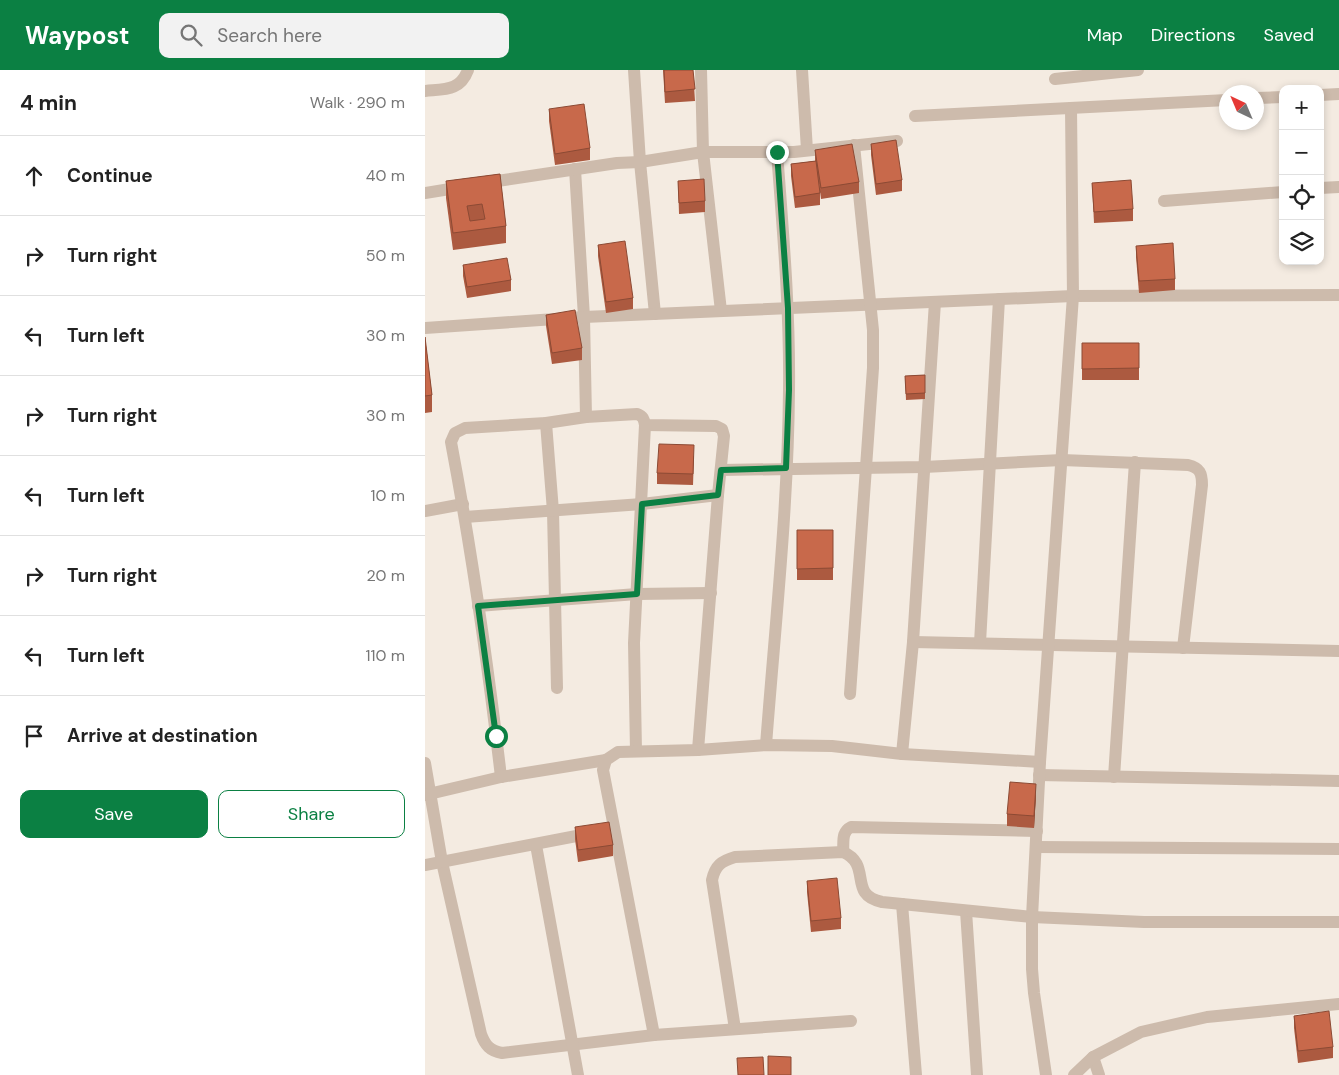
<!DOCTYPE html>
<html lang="en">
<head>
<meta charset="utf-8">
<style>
	:root { --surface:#fff; --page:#f2f2f2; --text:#222; --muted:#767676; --line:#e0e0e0; --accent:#0b8043 }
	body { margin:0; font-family:"DM Sans",sans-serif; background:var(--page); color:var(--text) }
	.controls { position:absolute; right:15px; top:15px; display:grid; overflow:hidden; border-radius:10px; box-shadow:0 2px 8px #0003 }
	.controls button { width:45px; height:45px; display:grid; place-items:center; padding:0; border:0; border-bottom:1px solid var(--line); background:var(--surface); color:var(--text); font:25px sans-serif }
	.compass { position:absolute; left:794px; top:15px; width:45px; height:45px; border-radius:50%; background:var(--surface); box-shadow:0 2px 8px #0003; rotate:316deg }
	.stop { position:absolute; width:15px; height:15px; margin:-11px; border:4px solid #0b8043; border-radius:50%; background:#fff }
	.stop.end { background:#0b8043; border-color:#fff; box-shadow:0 1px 5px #0008 }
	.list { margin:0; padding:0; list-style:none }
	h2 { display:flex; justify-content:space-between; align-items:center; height:65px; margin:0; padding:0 20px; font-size:21px }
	h2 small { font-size:16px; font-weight:400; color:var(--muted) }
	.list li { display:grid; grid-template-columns:32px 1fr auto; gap:15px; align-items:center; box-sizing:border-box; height:80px; padding:0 20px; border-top:1px solid var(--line) }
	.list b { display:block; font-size:19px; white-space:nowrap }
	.list em { font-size:16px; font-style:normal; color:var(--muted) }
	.actions { display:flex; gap:10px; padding:15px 20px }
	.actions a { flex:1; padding:11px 0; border:1px solid var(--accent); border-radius:10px; text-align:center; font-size:18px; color:var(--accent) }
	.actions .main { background:var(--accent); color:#fff }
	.icon { flex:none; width:28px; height:28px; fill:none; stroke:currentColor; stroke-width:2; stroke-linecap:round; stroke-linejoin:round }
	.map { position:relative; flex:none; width:914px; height:1005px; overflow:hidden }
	header { display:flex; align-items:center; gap:30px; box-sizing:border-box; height:70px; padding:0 25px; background:var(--accent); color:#fff }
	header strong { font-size:24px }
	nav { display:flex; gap:28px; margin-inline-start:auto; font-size:18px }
	.search { width:350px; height:45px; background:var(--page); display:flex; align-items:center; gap:12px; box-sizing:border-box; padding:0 18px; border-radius:10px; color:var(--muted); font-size:19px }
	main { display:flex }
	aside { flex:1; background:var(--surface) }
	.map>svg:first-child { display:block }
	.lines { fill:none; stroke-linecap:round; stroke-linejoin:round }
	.minor { stroke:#cdbbac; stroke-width:12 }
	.wall { fill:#ac5a40 }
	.shaded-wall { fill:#8c4a34 }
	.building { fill:#c8694b; stroke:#8c4a34; fill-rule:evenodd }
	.route { stroke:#0b8043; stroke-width:6 }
</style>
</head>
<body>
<header>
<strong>Waypost</strong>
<div class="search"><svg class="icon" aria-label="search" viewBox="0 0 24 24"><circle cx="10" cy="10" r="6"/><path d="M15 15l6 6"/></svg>Search here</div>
<nav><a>Map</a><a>Directions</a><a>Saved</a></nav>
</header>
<main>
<aside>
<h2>4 min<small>Walk · 290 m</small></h2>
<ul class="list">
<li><svg class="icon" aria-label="ahead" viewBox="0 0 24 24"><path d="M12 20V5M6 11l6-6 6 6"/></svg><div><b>Continue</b></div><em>40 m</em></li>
<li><svg class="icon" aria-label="right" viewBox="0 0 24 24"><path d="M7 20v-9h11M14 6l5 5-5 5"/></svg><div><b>Turn right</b></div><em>50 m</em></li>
<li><svg class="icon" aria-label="left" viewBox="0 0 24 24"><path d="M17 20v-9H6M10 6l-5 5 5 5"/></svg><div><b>Turn left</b></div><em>30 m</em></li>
<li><svg class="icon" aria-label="right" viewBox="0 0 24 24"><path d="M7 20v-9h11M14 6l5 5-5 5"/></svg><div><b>Turn right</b></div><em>30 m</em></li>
<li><svg class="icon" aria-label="left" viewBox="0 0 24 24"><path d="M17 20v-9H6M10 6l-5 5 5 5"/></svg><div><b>Turn left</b></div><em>10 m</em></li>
<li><svg class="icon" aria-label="right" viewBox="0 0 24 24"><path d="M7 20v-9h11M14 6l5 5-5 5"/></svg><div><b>Turn right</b></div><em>20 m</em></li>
<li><svg class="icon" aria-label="left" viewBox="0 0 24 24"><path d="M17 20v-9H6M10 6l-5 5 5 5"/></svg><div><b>Turn left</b></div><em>110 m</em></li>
<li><svg class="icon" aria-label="arrive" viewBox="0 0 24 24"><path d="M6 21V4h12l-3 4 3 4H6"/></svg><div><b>Arrive at destination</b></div></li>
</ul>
<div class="actions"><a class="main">Save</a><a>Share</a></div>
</aside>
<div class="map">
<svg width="914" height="1005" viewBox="0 0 914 1005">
	<rect width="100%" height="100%" fill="#f4ebe1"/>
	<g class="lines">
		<!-- minor -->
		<g class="minor">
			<path d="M209 0 215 92 230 244"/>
			<path d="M276 0 278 82 296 241"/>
			<path d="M377 0 382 80"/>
			<path d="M630 9 713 0"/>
			<path d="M0 21C20 19 35 21 43 0"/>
			<path d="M895 25 914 24"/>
			<path d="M832 28 858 27"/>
			<path d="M490 46 802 30"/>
			<path d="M150 99 159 247 161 347"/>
			<path d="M59 113 192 93 215 92 278 82H369L472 71"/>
			<path d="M895 118 914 117"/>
			<path d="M0 123 37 117"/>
			<path d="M739 131 858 122"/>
			<path d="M0 258 159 247 648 226 914 225"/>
			<path d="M121 353 128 441 132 618"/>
			<path d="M296 400 499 397 637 390 763 395C775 398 777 403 777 415L758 578"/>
			<path d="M0 441 38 434"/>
			<path d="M40 447 217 434 293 425"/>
			<path d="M53 536 212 524 286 523"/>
			<path d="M488 572 914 581"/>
			<path d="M555 573 574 229"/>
			<path d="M425 624 448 298V260L429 75"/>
			<path d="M341 675C350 557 363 438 364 320 365 241 358 162 352 82"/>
			<path d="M211 681 209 573 220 355"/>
			<path d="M477 684 488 572 510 232"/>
			<path d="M0 693 17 792 56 964C60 975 65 981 77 983L229 965 426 951"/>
			<path d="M614 705 914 711"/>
			<path d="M76 707C63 595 47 483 26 372L30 363 40 358 121 353 161 347 212 344C218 346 219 349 220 355L291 356 297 359 299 366 293 425 273 680"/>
			<path d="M689 707 710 392"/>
			<path d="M0 725 76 707 181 690"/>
			<path d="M111 775 153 1005"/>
			<path d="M611 777 914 779"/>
			<path d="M418 782C419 772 416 762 426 757L612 761"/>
			<path d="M0 795 167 763"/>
			<path d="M477 834 491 1005"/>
			<path d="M541 841 552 1005"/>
			<path d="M310 959 287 810C290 796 296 791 310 787L418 782C448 795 422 825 457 832L607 847 719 852H914"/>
			<path d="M229 965 178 700 181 690 193 682 273 680 341 675 407 676 477 684 615 692"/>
			<path d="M668 987 674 1005"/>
			<path d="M621 1005 609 923 607 899V847L615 692 648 226 646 38"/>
			<path d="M649 1005 668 987 716 962 782 947 914 934"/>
		</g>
	</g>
	<!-- wall -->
	<g class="wall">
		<path d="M238 0H268L270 31 240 33Z"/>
		<path d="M124 39 165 78V90L130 95 124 51Z"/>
		<path d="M446 74 477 110V121L451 125 446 85Z"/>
		<path d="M390 80 434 112V123L396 129 393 106 395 123V135L370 138 366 106V94L390 91Z"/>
		<path d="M75 104 81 156V173L28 180 21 128V111Z"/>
		<path d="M253 111 280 131V142L254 144Z"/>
		<path d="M667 113 708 139V151L669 153Z"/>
		<path d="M173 175 208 228V239L181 243 173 186Z"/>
		<path d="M711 176 750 209V220L714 223 711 187Z"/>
		<path d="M38 195 86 210V221L42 228 38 206Z"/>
		<path d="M121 245 157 278V290L127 294 121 256Z"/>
		<path d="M0 267 7 325V342L0 343Z"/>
		<rect x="657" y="273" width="57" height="37"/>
		<path d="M500 305V329L481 330 480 306Z"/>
		<path d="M269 386 268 415 232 414V403Z"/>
		<rect x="372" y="460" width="36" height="50"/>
		<path d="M611 725 609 758 582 756V744Z"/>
		<path d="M150 757 188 775V786L153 792 150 769Z"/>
		<path d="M382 811 416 848V859L386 862 382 822Z"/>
		<path d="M869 946 908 977V988L873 993 869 958Z"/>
	</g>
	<!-- shaded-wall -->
	<path class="shaded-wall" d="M611 714V725L609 758V746Z"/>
	<!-- building -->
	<g class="building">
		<path d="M239 0H268L270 19 240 22Z"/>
		<path d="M159 34 165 78 130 84 124 39Z"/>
		<path d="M471 70 477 110 451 114 446 74Z"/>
		<path d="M427 74 434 112 396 118 390 80Z"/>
		<path d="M391 91 395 123 370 127 366 94Z"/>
		<path d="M75 104 81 156 28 163 21 111ZM57 134 60 149 45 151 42 136Z"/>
		<path d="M279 109 280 131 254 133 253 111Z"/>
		<path d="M706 110 708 139 669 142 667 113Z"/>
		<path d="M200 171 208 228 181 232 173 175Z"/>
		<path d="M748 173 750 209 714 211 711 176Z"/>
		<path d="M82 188 86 210 42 217 38 195Z"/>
		<path d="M150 240 157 278 127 283 121 245Z"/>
		<path d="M0 267 7 325 0 326Z"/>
		<path d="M657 273H714V298L657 299Z"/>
		<path d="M500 305V323L481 324 480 306Z"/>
		<path d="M234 374 269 375 268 404 232 403Z"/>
		<path d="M372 460H408V498L372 499Z"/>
		<path d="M585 712 611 714 609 746 582 744Z"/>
		<path d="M184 752 188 775 153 780 150 757Z"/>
		<path d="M412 808 416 848 386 851 382 811Z"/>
		<path d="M904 941 908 977 873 981 869 946Z"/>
		<path d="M343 986 366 987V1005H343Z"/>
		<path d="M338 987 339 1005H313L312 988Z"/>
	</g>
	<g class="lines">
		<!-- route -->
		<path class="route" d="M71 666 53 536 212 524 217 434 293 425 296 400 361 398 364 320 363 238 352 82"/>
	</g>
</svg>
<div class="controls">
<button>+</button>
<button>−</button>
<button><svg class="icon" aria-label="locate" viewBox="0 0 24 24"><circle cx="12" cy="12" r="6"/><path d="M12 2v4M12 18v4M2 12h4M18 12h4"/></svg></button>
<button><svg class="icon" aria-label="layers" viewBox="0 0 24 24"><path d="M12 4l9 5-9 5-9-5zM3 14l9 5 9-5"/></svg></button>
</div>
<svg class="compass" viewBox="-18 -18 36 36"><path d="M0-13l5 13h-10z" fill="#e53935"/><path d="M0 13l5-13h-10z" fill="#767676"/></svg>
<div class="stop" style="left:71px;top:666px"></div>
<div class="stop end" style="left:352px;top:82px"></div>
</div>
</main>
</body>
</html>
